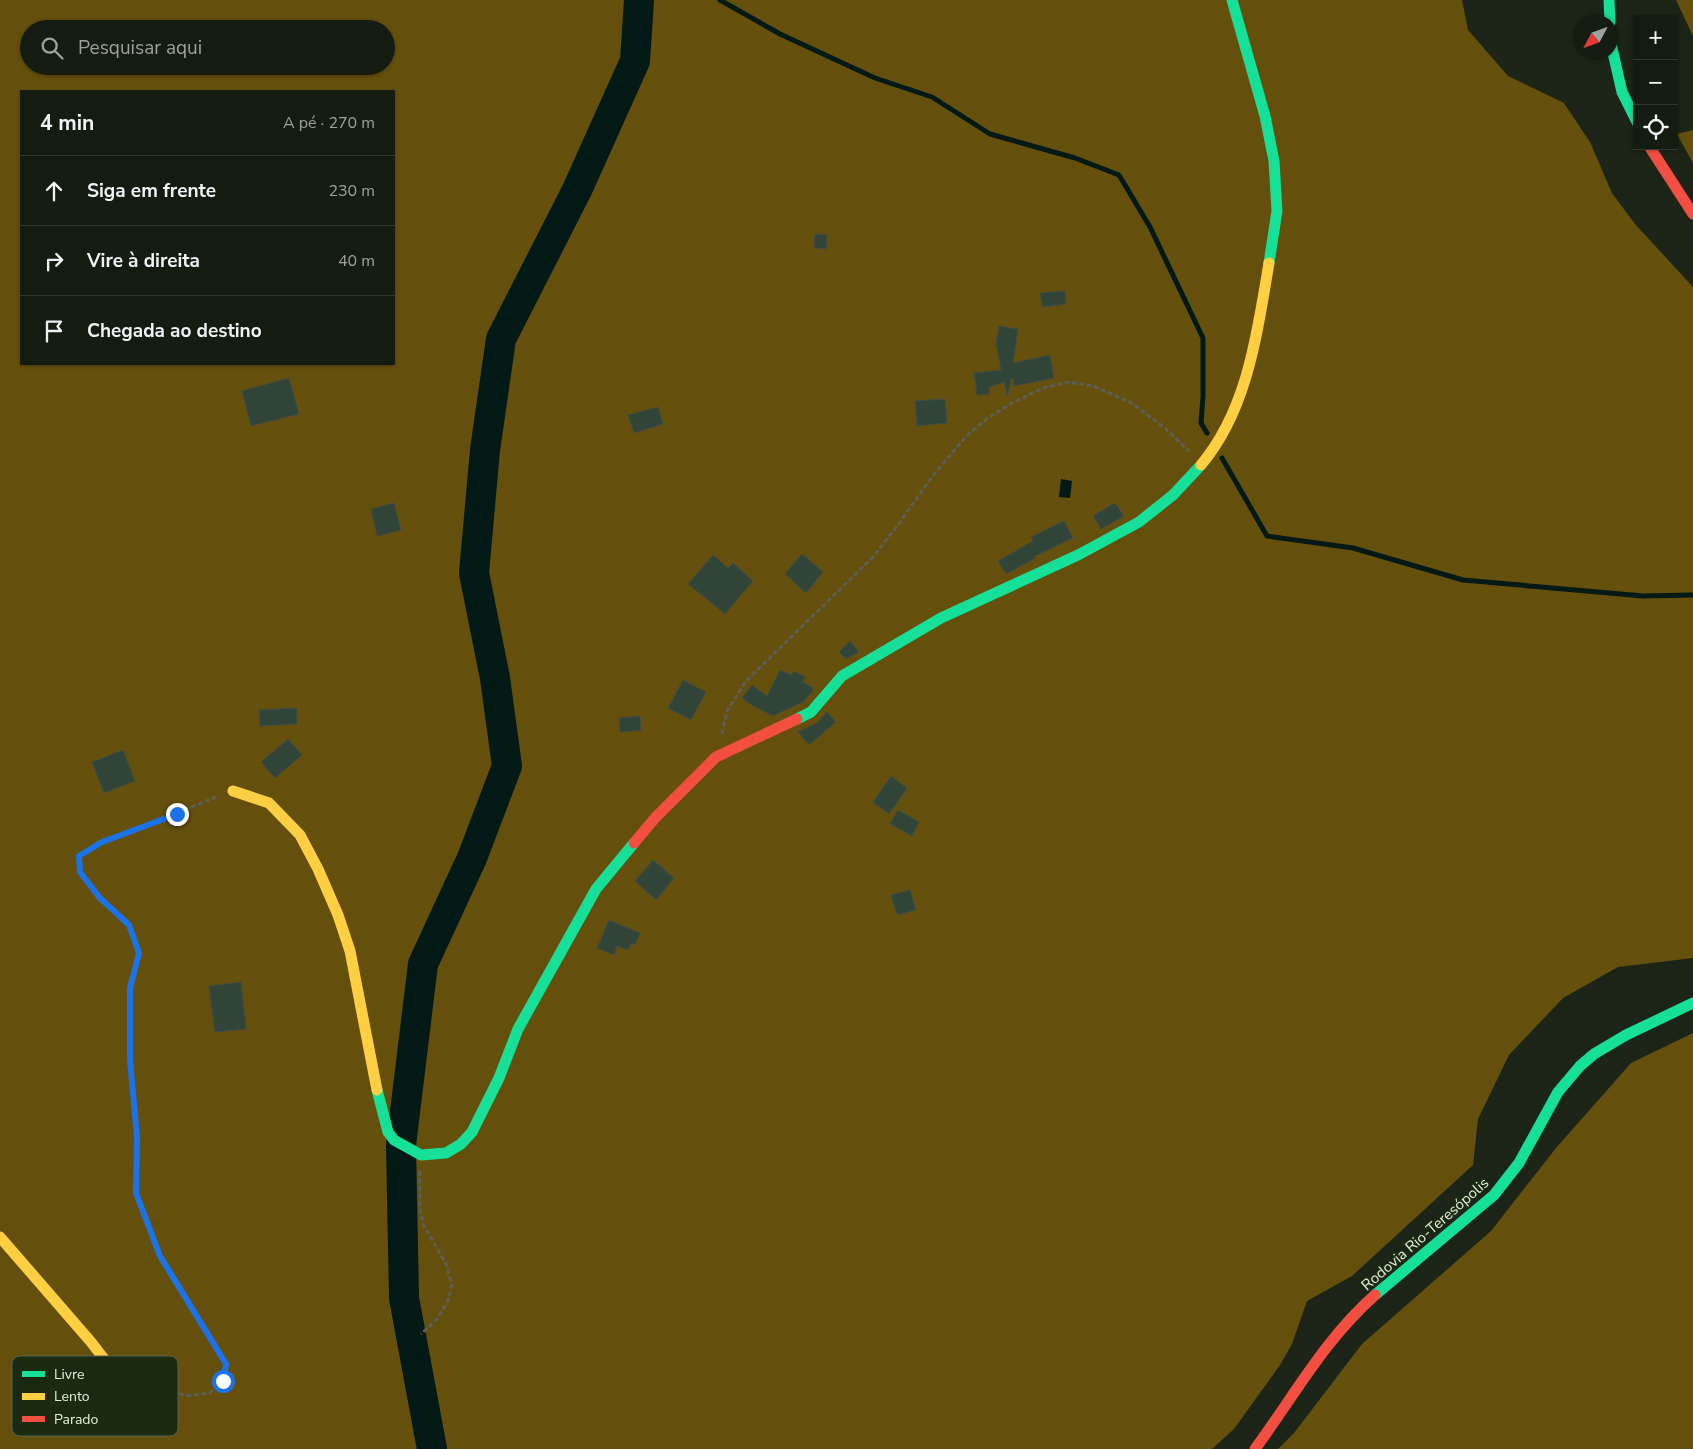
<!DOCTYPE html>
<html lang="pt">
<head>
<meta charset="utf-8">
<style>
	:root { --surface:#141b11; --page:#21281f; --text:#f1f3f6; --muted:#9da19f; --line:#333931 }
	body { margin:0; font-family:"Nunito Sans",sans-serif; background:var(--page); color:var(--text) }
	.controls { position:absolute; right:15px; top:15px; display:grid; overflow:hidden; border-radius:0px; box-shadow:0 1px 4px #0004 }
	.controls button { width:45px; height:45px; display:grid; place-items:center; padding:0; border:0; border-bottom:1px solid var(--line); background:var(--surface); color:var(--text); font:25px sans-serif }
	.compass { position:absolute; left:1573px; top:15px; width:45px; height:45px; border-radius:50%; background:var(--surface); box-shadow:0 1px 4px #0004; rotate:229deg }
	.stop { position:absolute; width:15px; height:15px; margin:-11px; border:4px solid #1a73e8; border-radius:50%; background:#fff }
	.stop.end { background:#1a73e8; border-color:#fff; box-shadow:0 1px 5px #0008 }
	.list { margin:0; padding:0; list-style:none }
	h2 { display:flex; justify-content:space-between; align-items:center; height:65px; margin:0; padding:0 20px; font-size:21px }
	h2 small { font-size:16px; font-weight:400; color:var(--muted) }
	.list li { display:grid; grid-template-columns:32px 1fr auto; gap:15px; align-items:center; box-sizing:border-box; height:70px; padding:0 20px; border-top:1px solid var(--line) }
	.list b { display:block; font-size:19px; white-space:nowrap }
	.list em { font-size:16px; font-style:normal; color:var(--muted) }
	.icon { flex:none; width:28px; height:28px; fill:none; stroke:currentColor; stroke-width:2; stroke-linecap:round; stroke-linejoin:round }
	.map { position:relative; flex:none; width:1693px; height:1449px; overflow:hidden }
	.search { position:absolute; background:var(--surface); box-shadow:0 1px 4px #0004; left:20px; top:20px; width:375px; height:55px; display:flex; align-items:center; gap:12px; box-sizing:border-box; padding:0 18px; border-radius:28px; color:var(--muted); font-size:19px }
	.panel { position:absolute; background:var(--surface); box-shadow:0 1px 4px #0004; left:20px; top:90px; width:375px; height:275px; border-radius:0px }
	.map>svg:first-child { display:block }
	.forest { fill:#654f0d; fill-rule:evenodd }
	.water { fill:#021915 }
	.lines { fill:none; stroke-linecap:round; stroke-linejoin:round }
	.stream { stroke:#021915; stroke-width:5 }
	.river { stroke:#021915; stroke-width:30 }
	.building { fill:#314438; stroke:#424c42 }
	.path { stroke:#5c5f52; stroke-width:3; stroke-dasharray:5 2.5; stroke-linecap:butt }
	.fast { stroke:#16e098; stroke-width:11 }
	.slow { stroke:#ffcf43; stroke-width:11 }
	.jam { stroke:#f24e42; stroke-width:11 }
	.route { stroke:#1a73e8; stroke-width:6 }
	.labels { text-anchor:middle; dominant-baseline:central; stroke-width:4; stroke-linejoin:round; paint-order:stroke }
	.street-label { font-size:15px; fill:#e5f0e0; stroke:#1a2a11 }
	.key { fill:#1a2a11; stroke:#57654f; stroke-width:1 }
	.key-label { font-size:14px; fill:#e5f0e0 }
</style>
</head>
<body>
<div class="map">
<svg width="1693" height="1449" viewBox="0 0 1693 1449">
	<rect width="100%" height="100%" fill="#1b2417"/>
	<!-- forest -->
	<g class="forest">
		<path d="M0 0H1462L1468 30 1508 76 1564 103 1590 142 1612 193 1635 224 1693 287V958L1618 967 1563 998 1509 1055 1478 1119 1473 1165 1352 1276 1307 1301 1292 1344 1280 1365 1234 1429 1212 1449H0ZM29 29H386V66H29ZM21 91H394V364H21Z"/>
		<path d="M1676 0H1693V36Z"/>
		<path d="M1693 130V163L1677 134Z"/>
		<path d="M1693 1033V1449H1278L1294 1433 1362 1344 1491 1231 1556 1148 1631 1063Z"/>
	</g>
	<!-- water -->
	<path class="water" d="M1061 479 1072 481 1070 498 1059 497Z"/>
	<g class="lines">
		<!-- stream -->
		<g class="stream">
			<path d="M720 0 780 34 875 78 932 97 990 134 1075 158 1119 175 1150 227 1203 338V396L1201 423 1207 433"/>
			<path d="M1222 458 1267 536 1353 548 1463 580 1643 596 1693 595"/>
		</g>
		<!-- river -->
		<path class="river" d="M432 1449 404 1298 401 1145 423 964 472 858 507 766 495 678 474 573 485 450 501 339 577 190 635 61 639 0"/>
	</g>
	<!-- building -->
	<g class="building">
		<path d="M815 234 827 235 826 249 814 248Z"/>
		<path d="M1065 291 1066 304 1042 307 1040 293Z"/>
		<path d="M999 326 1018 329 1013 363 1050 355 1054 378 1014 386 1013 378 1011 379 1008 395H1007L1004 382 990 387 989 394 977 395 974 373 1001 370 996 343Z"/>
		<path d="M289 378 299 414 251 426 242 391Z"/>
		<path d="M945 399 947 423 917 426 915 401Z"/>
		<path d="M658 407 663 424 634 433 628 415Z"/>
		<path d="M394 503 401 530 377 536 371 509Z"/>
		<path d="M1115 503 1124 516 1101 529 1093 516Z"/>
		<path d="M1064 521 1073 538 1035 556 1036 558 1006 574 998 561 1033 541 1031 537Z"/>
		<path d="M802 554 823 572 806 593 785 574Z"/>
		<path d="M713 555 728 568 733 563 753 581 725 614 688 584Z"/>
		<path d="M850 641 859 652 846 659 839 652Z"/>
		<path d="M780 670 791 675 794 671 805 677 803 682 813 688 812 692 803 702 773 716 753 706 742 698 752 685 767 696Z"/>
		<path d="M683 680 706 692 691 720 668 708Z"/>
		<path d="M297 708V724L260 726 259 710Z"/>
		<path d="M827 712 836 722 809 745 798 732 817 723Z"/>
		<path d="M640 716 641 730 620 732 619 718Z"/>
		<path d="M288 739 302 755 275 778 261 762Z"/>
		<path d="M123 750 135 781 104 793 92 762Z"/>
		<path d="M891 776 907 788 889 814 873 802Z"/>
		<path d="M898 810 919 822 912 836 890 824Z"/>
		<path d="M653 860 674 878 656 900 635 881Z"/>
		<path d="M910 890 916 910 897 915 891 895Z"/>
		<path d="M609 920 640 933 635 945 631 943 628 950 617 946 614 955 597 948Z"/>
		<path d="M241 982 246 1029 215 1032 209 986Z"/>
	</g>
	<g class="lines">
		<!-- path -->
		<g class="path">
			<path d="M722 734 727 711 746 681 874 556 900 522 932 477 966 436 988 418 1012 403 1043 388 1068 382 1093 386 1130 402 1165 428 1189 451"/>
			<path d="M420 1171V1208L423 1224 446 1264 452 1286 447 1303 436 1320 421 1334"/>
			<path d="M139 1374 154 1383 186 1396 210 1393 223 1381 226 1364 160 1256 136 1193 137 1137 130 1060V989L139 953 129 925 99 897 80 873 79 856 102 843 216 797"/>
		</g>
		<!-- fast -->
		<g class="fast">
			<path d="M1232 0 1265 116 1274 161 1277 211 1269 263"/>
			<path d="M1609 0 1610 22"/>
			<path d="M1610 32 1611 44 1622 92 1637 122"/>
			<path d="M797 719 811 712 842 676 941 618 1078 555 1139 522 1173 495 1201 465"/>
			<path d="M377 1090 388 1132 394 1140 421 1155 446 1153 461 1144 472 1132 499 1078 518 1029 596 889 634 843"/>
			<path d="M1375 1295 1494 1195 1519 1163 1558 1092 1580 1066 1594 1054 1626 1035 1693 1003"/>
		</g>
		<!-- slow -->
		<g class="slow">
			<path d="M1201 465C1248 409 1257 333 1269 263"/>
			<path d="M233 791 269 803 300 835 318 869 338 915 350 951 377 1090"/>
			<path d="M0 1237 91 1342 158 1429"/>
		</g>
		<!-- jam -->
		<g class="jam">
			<path d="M1649 146 1693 214"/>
			<path d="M634 843 655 818 716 757 797 719"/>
			<path d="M1255 1449C1294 1396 1325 1339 1375 1295"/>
		</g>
	</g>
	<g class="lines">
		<!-- route -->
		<path class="route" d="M177 814 102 842 79 856 80 872 99 897 129 925 139 953 130 988V1060L137 1137 136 1193 160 1256 226 1364 223 1381"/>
	</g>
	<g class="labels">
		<!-- street labels -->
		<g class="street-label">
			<text transform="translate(1425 1234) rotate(-41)">Rodovia Rio-Teresópolis</text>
		</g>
	</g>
	<!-- legend -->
	<rect x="12" y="1356" width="166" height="80" rx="8" class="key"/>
	<rect x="22" y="1371" width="23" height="6" fill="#16e098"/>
	<rect x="22" y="1393" width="23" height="7" fill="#ffcf43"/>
	<rect x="22" y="1416" width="23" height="6" fill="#f24e42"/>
	<g class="key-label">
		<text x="54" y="1379">Livre</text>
		<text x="54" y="1401">Lento</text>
		<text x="54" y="1424">Parado</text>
	</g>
</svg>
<div class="controls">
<button>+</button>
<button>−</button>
<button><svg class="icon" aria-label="locate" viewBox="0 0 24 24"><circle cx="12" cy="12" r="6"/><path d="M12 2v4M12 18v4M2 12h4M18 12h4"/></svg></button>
</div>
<svg class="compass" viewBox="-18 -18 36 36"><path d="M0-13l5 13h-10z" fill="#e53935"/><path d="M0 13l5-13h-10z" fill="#9da19f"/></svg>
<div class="stop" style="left:223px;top:1381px"></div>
<div class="stop end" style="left:177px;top:814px"></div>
<div class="search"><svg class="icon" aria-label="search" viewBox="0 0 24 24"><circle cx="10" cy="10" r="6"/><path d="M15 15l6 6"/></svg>Pesquisar aqui</div>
<section class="panel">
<h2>4 min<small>A pé · 270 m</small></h2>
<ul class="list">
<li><svg class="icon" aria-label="ahead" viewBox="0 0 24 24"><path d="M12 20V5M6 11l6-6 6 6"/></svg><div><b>Siga em frente</b></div><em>230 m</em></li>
<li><svg class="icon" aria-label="right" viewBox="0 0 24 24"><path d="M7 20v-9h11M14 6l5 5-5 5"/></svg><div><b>Vire à direita</b></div><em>40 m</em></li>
<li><svg class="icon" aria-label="arrive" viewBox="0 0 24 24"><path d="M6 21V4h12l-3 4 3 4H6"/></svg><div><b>Chegada ao destino</b></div></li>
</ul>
</section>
</div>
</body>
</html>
